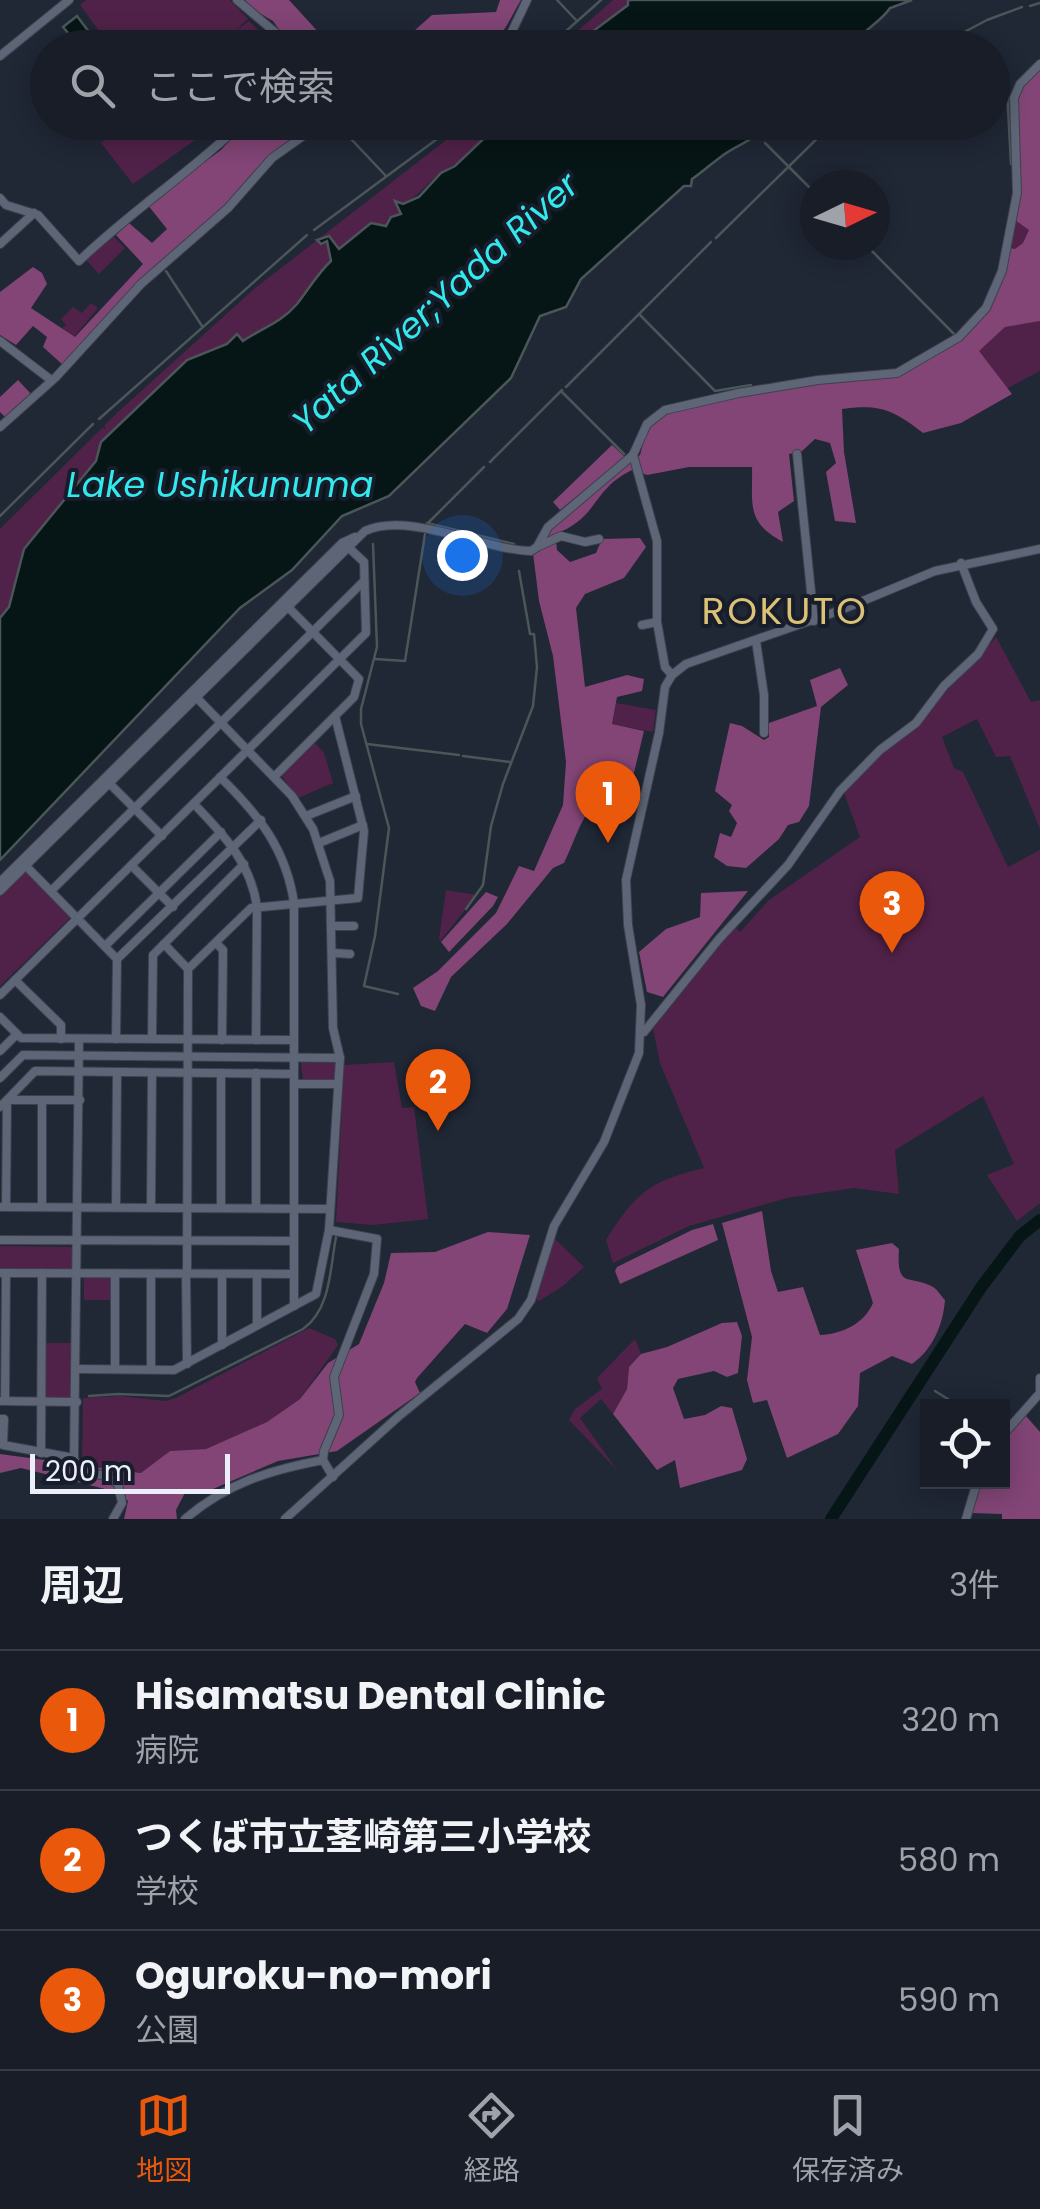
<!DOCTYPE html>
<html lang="ja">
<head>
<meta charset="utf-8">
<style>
	:root { --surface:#181d28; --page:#212630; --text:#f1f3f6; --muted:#9fa2a8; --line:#363b45; --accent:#ea580c }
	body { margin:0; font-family:Poppins,"Noto Sans JP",sans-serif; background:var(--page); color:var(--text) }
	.controls { position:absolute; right:30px; bottom:30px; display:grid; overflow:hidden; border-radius:0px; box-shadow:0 5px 25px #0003 }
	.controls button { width:90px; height:90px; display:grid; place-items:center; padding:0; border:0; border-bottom:2px solid var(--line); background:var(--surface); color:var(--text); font:50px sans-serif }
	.compass { position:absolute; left:800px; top:170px; width:90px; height:90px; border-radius:50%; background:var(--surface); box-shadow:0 5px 25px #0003; rotate:85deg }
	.scale { position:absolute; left:30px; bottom:25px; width:200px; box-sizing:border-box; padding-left:10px; border:5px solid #ebeff9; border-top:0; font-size:28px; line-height:35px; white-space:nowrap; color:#ebeff9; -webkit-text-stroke:8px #171d2b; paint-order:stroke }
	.you { position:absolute; left:462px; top:555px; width:35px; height:35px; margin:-25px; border:8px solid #fff; border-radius:50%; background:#1a73e8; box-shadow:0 0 0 15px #1a73e833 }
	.badge { display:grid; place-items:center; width:65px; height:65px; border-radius:50%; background:var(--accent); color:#fff; font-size:32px; font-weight:700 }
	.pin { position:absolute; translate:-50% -82px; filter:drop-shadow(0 2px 5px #0008) }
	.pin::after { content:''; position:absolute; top:52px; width:35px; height:30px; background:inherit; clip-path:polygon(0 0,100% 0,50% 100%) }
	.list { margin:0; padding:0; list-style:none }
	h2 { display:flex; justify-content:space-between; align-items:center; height:130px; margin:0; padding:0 40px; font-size:42px }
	h2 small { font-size:32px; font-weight:400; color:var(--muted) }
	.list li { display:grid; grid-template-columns:65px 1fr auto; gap:30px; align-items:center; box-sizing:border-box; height:140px; padding:0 40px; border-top:2px solid var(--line) }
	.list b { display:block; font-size:38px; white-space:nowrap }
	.list p { margin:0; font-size:32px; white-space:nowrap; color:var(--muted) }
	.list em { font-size:32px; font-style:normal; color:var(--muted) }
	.icon { flex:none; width:55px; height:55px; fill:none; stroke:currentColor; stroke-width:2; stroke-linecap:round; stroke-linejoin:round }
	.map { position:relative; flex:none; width:1040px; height:1519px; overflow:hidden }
	.search { position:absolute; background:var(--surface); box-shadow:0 5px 25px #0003; left:30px; right:30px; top:30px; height:110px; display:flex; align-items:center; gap:25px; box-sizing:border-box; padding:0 35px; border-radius:55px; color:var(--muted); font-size:38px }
	.sheet { height:550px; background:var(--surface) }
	nav { display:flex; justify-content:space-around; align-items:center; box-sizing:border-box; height:140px; border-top:2px solid var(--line); background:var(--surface); font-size:28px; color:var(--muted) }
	nav a { display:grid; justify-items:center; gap:5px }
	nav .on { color:var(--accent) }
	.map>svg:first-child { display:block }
	.green { fill:#512249 }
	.forest { fill:#824576 }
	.water { fill:#061515; stroke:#4b5659; stroke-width:2.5 }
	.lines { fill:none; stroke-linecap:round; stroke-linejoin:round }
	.stream { stroke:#4b5659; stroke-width:2.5 }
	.river { stroke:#061515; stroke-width:12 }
	.minor-casing { stroke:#3c414d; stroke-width:10 }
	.minor { stroke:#5d6576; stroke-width:8 }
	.labels { text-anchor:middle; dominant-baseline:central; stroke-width:8; stroke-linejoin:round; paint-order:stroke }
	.water-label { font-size:35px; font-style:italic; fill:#32e9eb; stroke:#171d2b }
	.quarter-label { font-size:38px; letter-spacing:2.5px; fill:#dbc276; stroke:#171d2b }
</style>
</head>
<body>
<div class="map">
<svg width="1040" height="1519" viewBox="0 0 1040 1519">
	<rect width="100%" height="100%" fill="#202735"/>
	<!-- green -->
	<g class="green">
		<path d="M86 0H230L248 19 234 32 249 21 262 34 245 47H111L80 5Z"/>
		<path d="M613 0H628L629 3 572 47 552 48 562 39 565 42Z"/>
		<path d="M102 123H219L133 184 101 143 112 134Z"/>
		<path d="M468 123H500C489 142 463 159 444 171 425 183 421 197 398 205L401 214 386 226 371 223 338 249 328 236 320 241 330 244 332 261 281 321 243 341 237 334 227 344 187 360 101 442 96 461 24 549 9 607 0 618V529L102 428 105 429V425L117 413 254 289Z"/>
		<path d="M1016 210 1040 231V371L1000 392 959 340 985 315 996 294Z"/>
		<path d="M111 234 125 248 99 274 86 260Z"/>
		<path d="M91 303 98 308 74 337 62 328 66 325 61 319 73 307 82 313Z"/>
		<path d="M996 637 1031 702 1040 700V829L1010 756 996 757 977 719 942 737 954 768 963 772 1008 867 1040 850V1203L1017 1221 987 1175 1014 1164 983 1096 895 1150 899 1194 854 1188 787 1198 689 1226 613 1263 606 1240C636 1193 649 1181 704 1168L660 1063 653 1029 735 926 740 932 769 900 860 837 844 793C894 740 950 693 996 637Z"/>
		<path d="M616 703 656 710 653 732 612 724Z"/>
		<path d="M314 742 324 753 333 783 298 798 281 775Z"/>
		<path d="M25 870 72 916 0 986V894Z"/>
		<path d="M446 890 477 895 440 941 439 939Z"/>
		<path d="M394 1062 402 1108 414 1107 428 1219 373 1225 336 1222 344 1065Z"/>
		<path d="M301 1063H335L334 1082H303Z"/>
		<path d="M554 1238 584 1267 563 1286 539 1301 536 1298Z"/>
		<path d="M0 1246 70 1247 74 1252V1266L71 1269H0Z"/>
		<rect x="84" y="1277" width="26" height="23"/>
		<path d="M309 1328 335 1339 338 1345 300 1399 267 1422 206 1449 170 1451 142 1473 82 1464 83 1398 119 1396 166 1401 176 1398Z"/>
		<path d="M635 1339 641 1354 629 1367 627 1389 613 1414 601 1399 580 1418 617 1470 569 1420 575 1409 602 1389 597 1378Z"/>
		<path d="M44 1343H74L71 1399 44 1397Z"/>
	</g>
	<!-- forest -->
	<g class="forest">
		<path d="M245 0H289L332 47H291L273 21 256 11Z"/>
		<path d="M500 0H521C514 11 508 26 500 35 483 55 420 48 396 47L432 15 496 12Z"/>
		<path d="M1040 68V321L1005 327 979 351 1012 394 961 423 923 433C893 410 880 404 842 409L844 452 856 523 835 521 826 472 836 463 830 443 815 439 801 452 789 454 794 501 778 512 783 542C745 522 753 503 752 467H689L647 475 632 470C591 490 599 518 555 534L557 550 570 562 596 553 602 539 640 538 646 547 624 578 585 594 576 608 585 687 627 675 644 679 642 691 617 697 612 724 644 731 631 785C586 792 581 828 564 863L553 868 507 924 451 977 435 1011 421 1006 413 988 438 971 496 913 519 866 534 871 563 805 566 762 553 656 539 601 533 553 550 529 640 455 647 429 662 415 718 399 821 383 885 378 959 340 985 315 996 294 1005 274 1009 248 1015 249 1023 243 1029 230 1015 220 1017 97 1020 89Z"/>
		<path d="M271 123H311L270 155 240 194 119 302 63 365 43 347 47 337 33 326 16 345 0 335V292L33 267 42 273 47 284 31 308 75 337 143 264 116 235 129 223 152 243 167 229 147 204 221 150 245 125 252 131Z"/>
		<path d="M18 380 31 394 6 418 0 412V397Z"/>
		<path d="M612 445 625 457 560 510 553 502Z"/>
		<path d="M840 668 848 685 821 707 809 806 799 822 788 825 779 839 746 868 727 866 714 857 720 833 731 837 737 823 729 811 732 805 715 791 730 723 742 726 764 740 769 737V723L817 706 810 680Z"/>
		<path d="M748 891 663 997 647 992 639 952 666 929 700 917 701 893Z"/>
		<path d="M486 892 498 897 493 906 449 952 441 942Z"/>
		<path d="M762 1211 771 1271 778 1292 803 1287 820 1335C842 1334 864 1324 873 1303L856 1250 892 1243 899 1249C896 1290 910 1274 933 1287 938 1290 941 1296 945 1300 943 1325 933 1349 912 1364L892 1356 860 1373 858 1406 838 1434 787 1458 767 1400 753 1403 747 1380 752 1337 722 1223Z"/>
		<path d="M713 1224 718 1240 620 1284 615 1271 617 1267 692 1230Z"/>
		<path d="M488 1232 530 1235 507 1309 487 1333 465 1324 417 1378 415 1382 420 1393 337 1451 278 1461 206 1492 186 1491 176 1510 177 1519H124L128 1501 117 1492 21 1468 0 1473V1454L141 1473 170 1451 206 1449 267 1422 300 1399 328 1363 359 1344 384 1283 391 1253 435 1252Z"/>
		<path d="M737 1322 742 1336 738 1373 727 1377 714 1371 678 1379 673 1388 684 1419 705 1415 721 1406 732 1408 747 1459 742 1470 680 1488 675 1460 657 1470 613 1414 627 1389 629 1367 641 1354 667 1347 722 1323Z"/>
		<path d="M1026 1416 1040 1432V1519H1002V1514L971 1513 980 1482H1002L1003 1441Z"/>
	</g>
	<!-- water -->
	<g class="water">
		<path d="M628 0H912L890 8C880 23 861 31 852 47H572L628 5Z"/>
		<path d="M77 16 92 36 79 46 63 27Z"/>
		<path d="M500 123H765C757 141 737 144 722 156 712 163 700 174 692 179L691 186H684L581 279 566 307 540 316 511 378 389 496 342 516 292 570 240 608 0 860V618L9 607 24 549 96 461 101 442 187 360 227 344 237 334 243 341C262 328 281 323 297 304 308 290 318 273 331 261L327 241 321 244 317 240 329 236 339 249 371 223 386 226 391 217 401 214 395 201 403 204 419 197 441 173 455 166Z"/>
		<path d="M440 1079 444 1104 429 1106 425 1081Z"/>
	</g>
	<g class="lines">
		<!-- stream -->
		<g class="stream">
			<path d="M557 0 576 20"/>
			<path d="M1030 6 1040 3"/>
			<path d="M955 37 965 48"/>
			<path d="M547 48 601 0"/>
			<path d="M934 48 987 20 1022 7"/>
			<path d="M992 75 1007 90 1011 164"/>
			<path d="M335 122 386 176"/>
			<path d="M757 134 760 138"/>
			<path d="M765 143 815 193"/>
			<path d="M314 230 460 122"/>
			<path d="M716 238 834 122"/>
			<path d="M866 245 955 335"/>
			<path d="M166 271 202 326"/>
			<path d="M640 315 715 391 751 385"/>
			<path d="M566 387 711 242"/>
			<path d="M562 392 624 454"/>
			<path d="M99 419 307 235"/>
			<path d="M490 462 562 390"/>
			<path d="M0 516 93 424"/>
			<path d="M429 522 484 467"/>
			<path d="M427 523 514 544"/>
			<path d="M373 544 377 647 361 709V724L389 828 375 936 364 986 398 994"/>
			<path d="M375 659 405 661 425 534"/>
			<path d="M367 744 459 755"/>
			<path d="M463 756 510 762"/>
			<path d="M466 909 483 885 491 826 503 784 533 706 537 667 534 634H530L519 571"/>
			<path d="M935 1391 959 1406"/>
			<path d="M89 1396 117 1394 169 1396 303 1329C331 1309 330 1268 336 1237"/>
		</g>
		<!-- river -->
		<path class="river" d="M831 1519 982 1286 1020 1236 1040 1220"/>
		<defs>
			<g id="minor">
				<path d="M237 0 276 33 286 48"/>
				<path d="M504 48 527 0"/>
				<path d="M0 56 69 0"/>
				<path d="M0 198 6 205 38 215 79 261C131 211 191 172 243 122"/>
				<path d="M0 244 34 213"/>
				<path d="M0 341 51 380"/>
				<path d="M0 427 56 377 141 284 228 208 272 158 323 122"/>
				<path d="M797 454 814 621"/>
				<path d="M633 455 657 541V622L665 667 672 675"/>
				<path d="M537 547 561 536 585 542 599 539"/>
				<path d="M642 625 657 622"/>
				<path d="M756 641 764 695V733"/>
				<path d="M275 776 335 716"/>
				<path d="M220 777C259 815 286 849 294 903V1306"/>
				<path d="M109 783 162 836"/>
				<path d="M194 804C224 835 251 863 257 907L256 1040"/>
				<path d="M306 816 356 796"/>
				<path d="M319 843 363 825"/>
				<path d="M26 866 117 959 116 1039"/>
				<path d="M132 866 173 907"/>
				<path d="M0 882 342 543 355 537"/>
				<path d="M0 891 365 531C409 511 484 550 531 551L537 547 548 527 633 455 647 424 665 410 739 393 818 380 897 373 959 337 986 308 1002 271 1017 193 1014 98 1020 84 1040 64"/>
				<path d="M51 891 364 581"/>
				<path d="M333 926H354"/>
				<path d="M216 943 223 950 222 1040"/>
				<path d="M164 944 188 969"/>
				<path d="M105 946 221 832"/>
				<path d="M334 953 350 954"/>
				<path d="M117 959 261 820"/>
				<path d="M15 980 61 1025V1039"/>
				<path d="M0 995 366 633 364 562 348 547"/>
				<path d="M0 1017 21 1038 294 1040"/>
				<path d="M644 1032 719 939 788 865 840 791 880 750 916 723 944 686 978 654 993 629 976 602 961 563"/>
				<path d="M79 1039 74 1458 78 1470 106 1476 118 1484 122 1503 113 1519"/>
				<path d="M152 1039 153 955 244 864"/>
				<path d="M0 1051 16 1035"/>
				<path d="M221 1073V1208"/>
				<path d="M0 1078 23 1055 340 1058"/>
				<path d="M294 1084H337"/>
				<path d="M0 1107 7 1100H80"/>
				<path d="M0 1207 330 1209"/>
				<path d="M6 1207 7 1100 35 1071 294 1074"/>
				<path d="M42 1207V1100"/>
				<path d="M116 1207 117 1073"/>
				<path d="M151 1207 152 1073"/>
				<path d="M256 1208V1073"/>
				<path d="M0 1240 293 1241"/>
				<path d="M0 1273 294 1274"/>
				<path d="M186 1274 187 1364"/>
				<path d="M187 1274 188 969 251 908 358 898 364 831 335 716 354 697 359 679 288 607"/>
				<path d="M257 1274V1325"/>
				<path d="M222 1345V1274"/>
				<path d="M77 1369 174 1370 316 1294 329 1230 340 1058 333 1028 330 881 313 829 292 796 196 697"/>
				<path d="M115 1369V1274"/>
				<path d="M151 1369V1274"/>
				<path d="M1040 1378V1391"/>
				<path d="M1 1401 77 1402"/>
				<path d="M5 1401 6 1273"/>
				<path d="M0 1419H4L3 1445 74 1458"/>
				<path d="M1002 1436 1040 1393"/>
				<path d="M41 1453 42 1273"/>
				<path d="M323 1460 324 1451 339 1415 334 1377 374 1274 377 1239 329 1230"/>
				<path d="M185 1519C227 1483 270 1470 323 1460L333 1477"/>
				<path d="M285 1519 399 1416 518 1319 531 1300 554 1226 604 1142 639 1053 641 1005 628 925 626 880 659 733 665 687 672 675 686 664 841 610 935 571 1040 549"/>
				<path d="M966 1519 977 1482"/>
			</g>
		</defs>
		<!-- minor casing -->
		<use href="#minor" class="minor-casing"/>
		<!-- minor -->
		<use href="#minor" class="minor"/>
	</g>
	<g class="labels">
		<!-- water labels -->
		<g class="water-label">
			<text transform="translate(435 303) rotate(-42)">Yata River;Yada River</text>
			<text x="220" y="484">Lake Ushikunuma</text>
		</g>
		<!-- quarter labels -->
		<g class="quarter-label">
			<text x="785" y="610">ROKUTO</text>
		</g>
	</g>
</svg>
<div class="controls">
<button><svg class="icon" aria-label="locate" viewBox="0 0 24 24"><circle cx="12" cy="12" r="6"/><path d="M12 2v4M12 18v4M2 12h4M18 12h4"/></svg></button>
</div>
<svg class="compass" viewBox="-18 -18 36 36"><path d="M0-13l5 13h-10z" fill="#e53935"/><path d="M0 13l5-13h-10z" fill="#9fa2a8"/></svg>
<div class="scale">200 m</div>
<div class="you"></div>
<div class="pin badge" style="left:608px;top:843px">1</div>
<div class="pin badge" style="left:438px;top:1131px">2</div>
<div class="pin badge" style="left:892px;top:953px">3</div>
<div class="search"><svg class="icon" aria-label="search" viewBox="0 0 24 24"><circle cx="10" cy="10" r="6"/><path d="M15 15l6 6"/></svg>ここで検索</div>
</div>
<section class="sheet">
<h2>周辺<small>3件</small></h2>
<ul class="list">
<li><span class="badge">1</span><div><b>Hisamatsu Dental Clinic</b><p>病院</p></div><em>320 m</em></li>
<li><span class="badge">2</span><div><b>つくば市立茎崎第三小学校</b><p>学校</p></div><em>580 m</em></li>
<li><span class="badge">3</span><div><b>Oguroku-no-mori</b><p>公園</p></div><em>590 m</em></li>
</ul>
</section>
<nav>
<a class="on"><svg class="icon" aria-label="map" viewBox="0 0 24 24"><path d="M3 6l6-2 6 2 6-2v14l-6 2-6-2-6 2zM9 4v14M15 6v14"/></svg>地図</a>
<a><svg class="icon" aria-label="directions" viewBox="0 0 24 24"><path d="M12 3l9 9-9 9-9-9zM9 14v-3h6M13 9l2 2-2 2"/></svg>経路</a>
<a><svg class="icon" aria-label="saved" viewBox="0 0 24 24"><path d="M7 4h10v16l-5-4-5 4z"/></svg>保存済み</a>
</nav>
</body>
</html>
